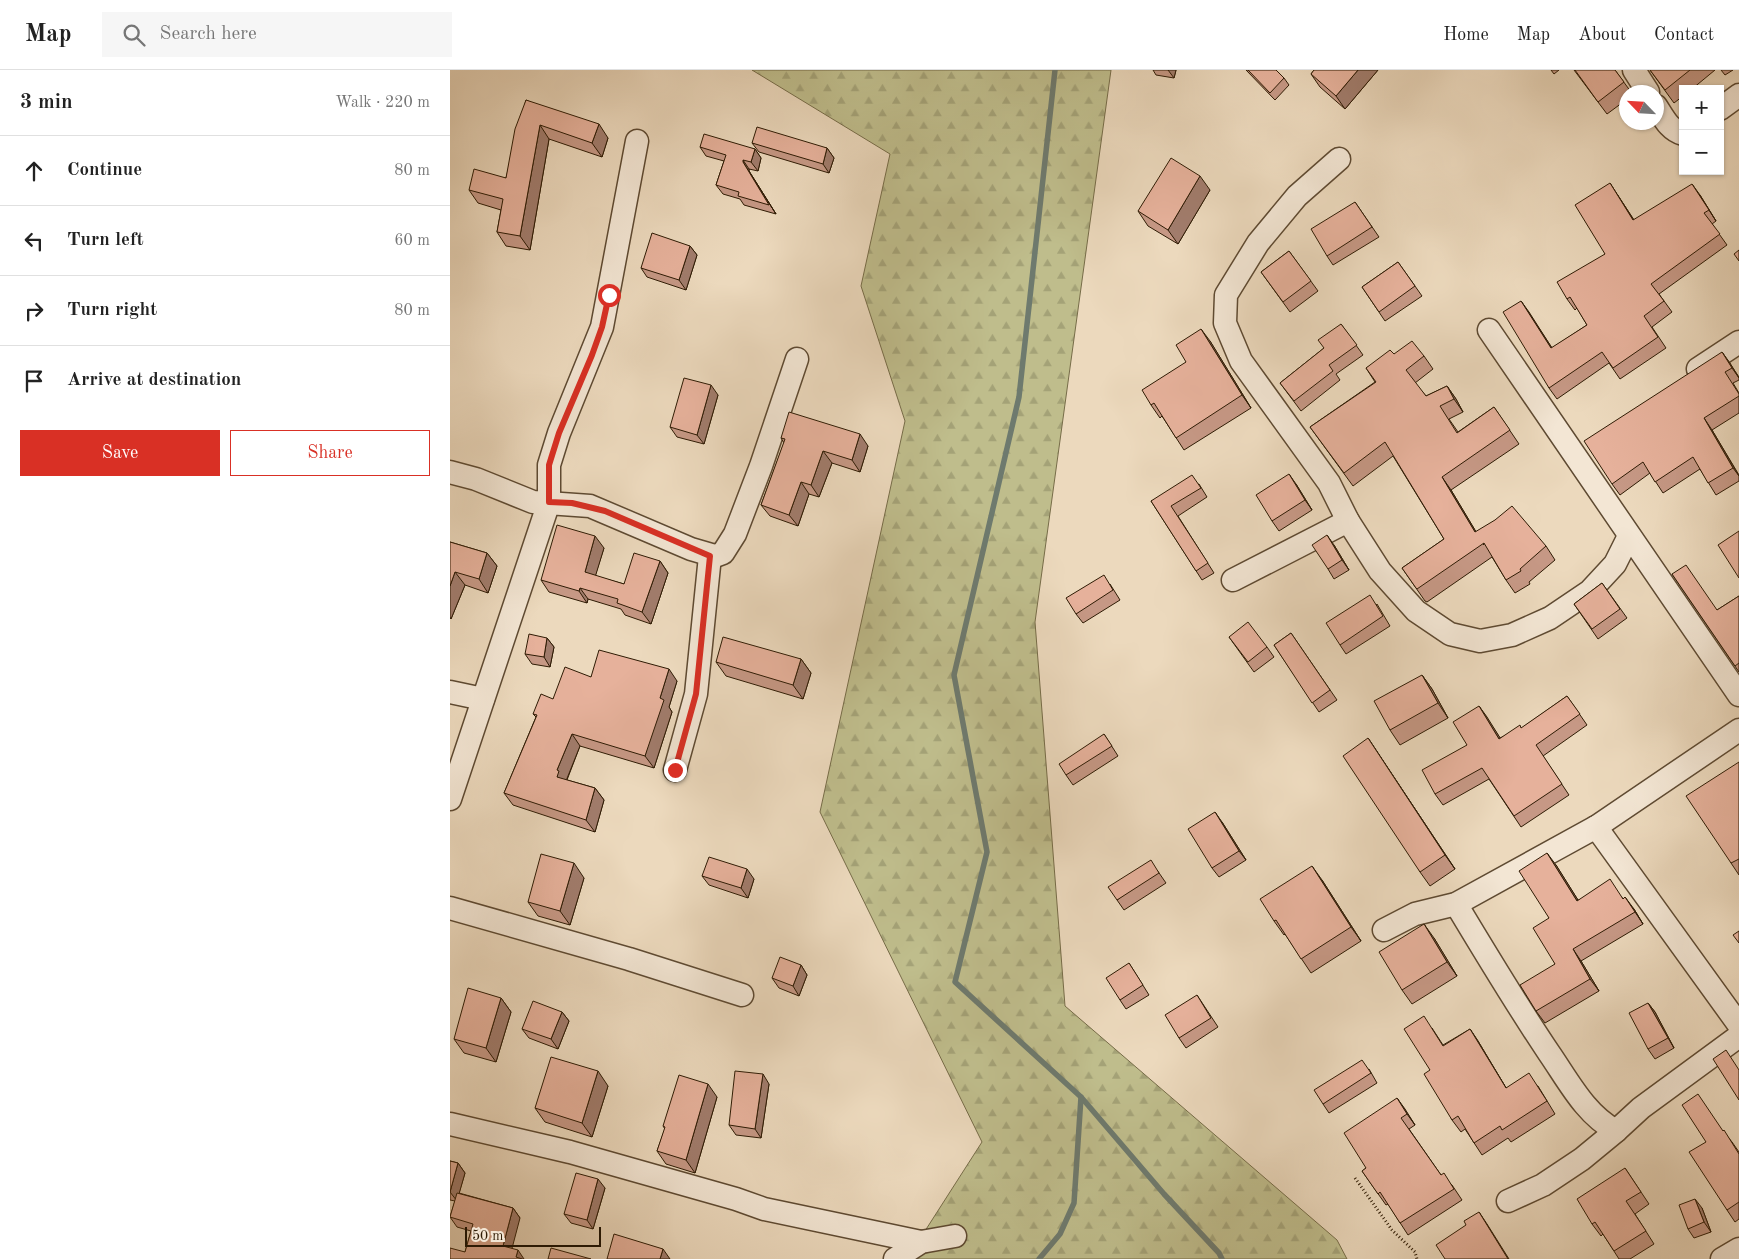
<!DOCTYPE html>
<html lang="en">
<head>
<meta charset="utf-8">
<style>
	:root { --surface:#fff; --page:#f6f6f6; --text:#222; --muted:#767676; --line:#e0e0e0; --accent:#d93025 }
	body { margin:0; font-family:"Old Standard TT",serif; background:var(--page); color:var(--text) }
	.controls { position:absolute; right:15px; top:15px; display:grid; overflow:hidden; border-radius:0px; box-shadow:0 1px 4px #0004 }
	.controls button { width:45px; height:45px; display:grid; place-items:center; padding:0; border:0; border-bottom:1px solid var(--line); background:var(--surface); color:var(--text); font:25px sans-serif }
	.compass { position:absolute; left:1169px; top:15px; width:45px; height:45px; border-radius:50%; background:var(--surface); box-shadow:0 1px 4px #0004; rotate:295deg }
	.scale { position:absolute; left:15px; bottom:12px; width:136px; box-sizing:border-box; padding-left:5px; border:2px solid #2e1b04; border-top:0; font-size:14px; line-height:18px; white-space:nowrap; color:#2e1b04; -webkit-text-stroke:4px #f3e6d4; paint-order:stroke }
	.stop { position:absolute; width:15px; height:15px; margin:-11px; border:4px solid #d93025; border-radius:50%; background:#fff }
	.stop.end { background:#d93025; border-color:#fff; box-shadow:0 1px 5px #0008 }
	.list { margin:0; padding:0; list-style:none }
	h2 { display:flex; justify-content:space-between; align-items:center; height:65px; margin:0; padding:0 20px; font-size:21px }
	h2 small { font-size:16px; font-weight:400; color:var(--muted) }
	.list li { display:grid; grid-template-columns:32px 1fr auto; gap:15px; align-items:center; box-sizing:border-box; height:70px; padding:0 20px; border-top:1px solid var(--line) }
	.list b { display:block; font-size:19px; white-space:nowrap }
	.list em { font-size:16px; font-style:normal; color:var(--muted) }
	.actions { display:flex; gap:10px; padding:15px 20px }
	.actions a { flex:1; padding:11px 0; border:1px solid var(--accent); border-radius:0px; text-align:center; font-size:18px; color:var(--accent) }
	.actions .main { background:var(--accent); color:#fff }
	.icon { flex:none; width:28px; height:28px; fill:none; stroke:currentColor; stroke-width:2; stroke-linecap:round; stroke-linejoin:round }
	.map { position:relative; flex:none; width:1289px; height:1189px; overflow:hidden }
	header { display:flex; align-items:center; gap:30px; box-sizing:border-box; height:70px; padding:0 25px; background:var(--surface); border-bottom:1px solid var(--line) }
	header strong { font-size:24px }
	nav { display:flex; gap:28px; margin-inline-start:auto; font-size:18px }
	.search { width:350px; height:45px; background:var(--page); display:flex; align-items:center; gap:12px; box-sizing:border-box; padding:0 18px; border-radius:0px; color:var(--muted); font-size:19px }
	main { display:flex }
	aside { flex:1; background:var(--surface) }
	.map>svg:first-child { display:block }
	.forest { fill:url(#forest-firs); stroke:#766c48 }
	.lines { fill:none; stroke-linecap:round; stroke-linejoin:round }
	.stream { stroke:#6e7a6e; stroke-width:5.5 }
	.minor-casing { stroke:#5e4a32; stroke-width:25 }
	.path { stroke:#2e1b04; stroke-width:3; stroke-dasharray:1 2.5; stroke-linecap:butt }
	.minor { stroke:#f3e6d4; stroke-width:22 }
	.wall { fill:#c69885; stroke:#2e1b04 }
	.shaded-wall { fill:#a17c6c; stroke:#2e1b04 }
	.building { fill:#e6b19b; stroke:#2e1b04 }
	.route { stroke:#d93025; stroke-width:6 }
</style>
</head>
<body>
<header>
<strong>Map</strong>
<div class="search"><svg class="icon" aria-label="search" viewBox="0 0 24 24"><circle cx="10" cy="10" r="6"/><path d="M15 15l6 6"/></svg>Search here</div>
<nav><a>Home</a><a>Map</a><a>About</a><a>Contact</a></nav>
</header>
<main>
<aside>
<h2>3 min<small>Walk · 220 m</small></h2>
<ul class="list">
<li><svg class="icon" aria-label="ahead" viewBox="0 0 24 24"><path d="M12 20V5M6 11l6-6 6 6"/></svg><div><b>Continue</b></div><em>80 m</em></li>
<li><svg class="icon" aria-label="left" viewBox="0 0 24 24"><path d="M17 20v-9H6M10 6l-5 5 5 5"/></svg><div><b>Turn left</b></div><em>60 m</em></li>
<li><svg class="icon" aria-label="right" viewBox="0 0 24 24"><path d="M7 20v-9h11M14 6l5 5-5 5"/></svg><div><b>Turn right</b></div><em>80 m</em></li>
<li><svg class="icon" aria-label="arrive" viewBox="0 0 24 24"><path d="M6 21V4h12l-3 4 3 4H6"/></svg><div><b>Arrive at destination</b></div></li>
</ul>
<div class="actions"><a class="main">Save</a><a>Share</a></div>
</aside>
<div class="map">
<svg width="1289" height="1189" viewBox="0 0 1289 1189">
	<defs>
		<pattern id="forest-firs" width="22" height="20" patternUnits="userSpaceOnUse" patternTransform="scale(1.25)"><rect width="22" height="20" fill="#bfbd8c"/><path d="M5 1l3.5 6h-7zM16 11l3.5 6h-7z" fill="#a4a277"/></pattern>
	</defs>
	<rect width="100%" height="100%" fill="#ecd9bd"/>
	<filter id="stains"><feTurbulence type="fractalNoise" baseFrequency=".004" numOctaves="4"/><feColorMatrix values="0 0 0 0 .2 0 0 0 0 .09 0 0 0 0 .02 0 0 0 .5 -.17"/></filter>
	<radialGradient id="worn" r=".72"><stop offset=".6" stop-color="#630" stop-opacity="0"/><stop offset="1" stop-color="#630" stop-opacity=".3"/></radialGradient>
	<!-- forest -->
	<path class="forest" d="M302 0H661L585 552 615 936 887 1170 897 1189H457L532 1072 370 742 455 351 411 216 440 84Z"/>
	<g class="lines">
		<!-- stream -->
		<g class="stream">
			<path d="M605 0 569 327 504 605 537 782 505 912 631 1027 714 1124 769 1183 772 1189"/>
			<path d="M589 1189 610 1164 624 1133 631 1027"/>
		</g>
		<defs>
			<g id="minor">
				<path d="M1184 0 1198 22"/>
				<path d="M1206 36C1214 48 1219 60 1233 64"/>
				<path d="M1270 39 1289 25"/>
				<path d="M889 89 847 126 808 173 776 225 775 253 791 291 879 413 898 451 930 501 966 541 1000 564 1030 571 1062 565 1100 548 1140 521 1165 494 1179 466"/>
				<path d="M1039 260 1289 625"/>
				<path d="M1248 299 1289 272"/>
				<path d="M0 402 26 409 83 432 140 436 241 479 265 486 273 483 285 464 311 396 347 289"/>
				<path d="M783 510 898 451"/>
				<path d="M0 622 33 629"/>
				<path d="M225 700 246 624 260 486"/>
				<path d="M0 729 99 432V395L109 363 152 257 187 71"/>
				<path d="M1146 757 1289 955"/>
				<path d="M1006 834C1036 884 1066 934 1099 983 1119 1012 1135 1044 1166 1061L1191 1038 1289 966"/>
				<path d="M0 838 179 889 292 925"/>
				<path d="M934 860 965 844 1006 834 1146 757 1289 660"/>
				<path d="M0 1054 120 1082 286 1129 314 1139 471 1172"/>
				<path d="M1058 1131 1093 1115 1132 1089 1166 1061"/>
				<path d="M445 1189 471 1172 505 1166"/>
				<path d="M1272 1189 1289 1179"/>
			</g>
		</defs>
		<!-- minor casing -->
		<use href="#minor" class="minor-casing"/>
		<!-- path -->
		<path class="path" d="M905 1108 942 1160 965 1182 967 1189"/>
		<!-- minor -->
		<use href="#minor" class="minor"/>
	</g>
	<!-- wall -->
	<g class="wall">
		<path d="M703 0H726L724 8 706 5Z"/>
		<path d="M796 0H826L834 8 839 15 825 30Z"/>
		<path d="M864 0H928L895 39 870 17 861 4Z"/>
		<path d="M1101 0H1109L1104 4Z"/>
		<path d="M1124 0H1165L1181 22H1176V30L1157 44Z"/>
		<path d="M1200 0H1265L1242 19H1233V26L1224 33Z"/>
		<path d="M1271 0H1283L1275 5Z"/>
		<path d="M76 30 158 68 152 87 99 69 80 180 56 176 47 162 51 140 28 133 19 120 56 108Z"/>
		<path d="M302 73 377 78 384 88 379 103 309 82Z"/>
		<path d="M250 77 305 79 311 88 308 101 299 99V101L326 144 294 135 290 129 273 124 266 115 274 91 256 86Z"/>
		<path d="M760 120 728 174 698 156 688 141Z"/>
		<path d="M1167 124 1184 150 1250 125 1266 151 1262 154 1277 175 1209 224 1222 242 1202 257 1216 278 1170 309 1159 293 1107 329 1099 318 1071 231 1102 278 1137 255 1127 238 1125 240 1117 229 1155 184Z"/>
		<path d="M905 132 929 167 883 195 877 186Z"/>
		<path d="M240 176 247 185 236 220 197 207 191 198Z"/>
		<path d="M839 181 868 221 840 242 811 202Z"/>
		<path d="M948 192 972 226 935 251 912 217Z"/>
		<path d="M891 254 913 285 886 304 890 310 851 341 830 313 874 278Z"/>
		<path d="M760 271 801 338 734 380 712 346 710 348 701 335 736 292Z"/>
		<path d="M1272 282 1289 307V310L1283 313 1289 323V343L1262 360 1289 405V411L1266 425 1250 399 1213 423 1200 403 1170 425 1162 414Z"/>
		<path d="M944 284 974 286 983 299 965 313 976 326 997 316 1006 329 1013 342 999 349 1008 362 1044 337 1069 374 1001 420 1026 462 1096 476 1105 490 1079 512 1080 514 1065 523 1056 510 1042 487 977 532 975 531 952 498 994 469 943 386 903 416 860 357 925 312 916 298Z"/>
		<path d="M268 325 254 374 227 367 220 357Z"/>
		<path d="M331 368 418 376 410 402 382 393 369 427 359 424 348 456 320 446 311 435 334 373Z"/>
		<path d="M749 414 757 427 728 446 764 503 752 510 701 431Z"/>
		<path d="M846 414 862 440 829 461 822 451Z"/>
		<path d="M0 472 37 483 47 496 38 523 15 515 1 549 0 548Z"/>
		<path d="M884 475 899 500 884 509 878 499Z"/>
		<path d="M154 478 145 506 174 514 210 491 218 503 201 554 175 545 171 539 138 529 137 533 99 522 91 510Z"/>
		<path d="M1222 504 1267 540 1289 526V602Z"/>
		<path d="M1152 513 1177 548 1148 569 1124 534Z"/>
		<path d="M660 514 670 530 633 553 626 544Z"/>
		<path d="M927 534 940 556 896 584 890 575Z"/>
		<path d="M841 563 887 630 869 642 824 575Z"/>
		<path d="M779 567 817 577 824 587 804 602Z"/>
		<path d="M97 568 104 577 100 597 82 594 75 584Z"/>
		<path d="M351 589 361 603 353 629 276 606 266 592Z"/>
		<path d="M972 605 982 619 998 648 950 675 940 660Z"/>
		<path d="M141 607 227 611 219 637 222 642 204 698 130 676 117 710 145 718 154 730 145 762 63 735 54 723 86 647 83 644 103 629Z"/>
		<path d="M1117 626 1137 655 1093 686 1119 725 1071 757 1039 709 993 735 985 724 1017 675 1029 636 1050 668 1072 658Z"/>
		<path d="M654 664 668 686 623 715 616 705Z"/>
		<path d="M918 668 1005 799 980 816 970 802Z"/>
		<path d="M1289 692V805L1281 793Z"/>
		<path d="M772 752 796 790 769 807 762 798Z"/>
		<path d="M1106 795 1128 830 1173 828 1184 839 1193 854 1131 891 1149 921 1095 953 1086 941 1105 894 1099 848Z"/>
		<path d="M707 800 716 813 674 840 667 830Z"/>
		<path d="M252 806 304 809 298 828 259 815Z"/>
		<path d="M134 808 120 855 88 846 78 832Z"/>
		<path d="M872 810 911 871 861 903 835 864 834 865 824 851Z"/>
		<path d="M984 868 1007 906 962 934 952 920Z"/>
		<path d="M679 893 699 925 676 939 670 930Z"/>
		<path d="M351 895 357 905 349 926 329 918 322 908Z"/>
		<path d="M747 925 768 957 736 978 729 968Z"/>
		<path d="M51 928 61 942 46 992 14 983 4 969Z"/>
		<path d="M1198 933 1205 942 1224 978 1205 989 1198 979Z"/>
		<path d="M112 942 119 951 108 979 79 968 72 959Z"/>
		<path d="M982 958 993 975 1020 959 1028 971 1056 1018 1088 1016 1105 1044 1061 1072 1058 1068 1032 1085 1015 1059 1011 1062 1002 1050 980 1000Z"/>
		<path d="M919 999 927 1013 879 1043 873 1034Z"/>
		<path d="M319 1014 311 1068 286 1065 279 1055Z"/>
		<path d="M158 1016 142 1067 95 1052 85 1038Z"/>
		<path d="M267 1027 245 1103 216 1094 207 1081 215 1059 213 1056Z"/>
		<path d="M947 1028 965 1055 959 1059 991 1105 1002 1115 1012 1130 958 1165 938 1134 936 1135 912 1101 916 1098Z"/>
		<path d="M1273 1061 1282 1072 1289 1082V1149L1285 1152 1277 1140Z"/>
		<path d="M0 1091 8 1093 15 1103 9 1123 63 1138 70 1148 15 1182 21 1161 7 1157 0 1147 5 1131 0 1130Z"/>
		<path d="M1175 1098 1199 1134 1185 1144 1204 1174 1180 1189H1169L1153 1164 1151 1166 1142 1154Z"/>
		<path d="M155 1118 143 1159 121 1153 114 1144Z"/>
		<path d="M1252 1138 1261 1162 1244 1168 1238 1159Z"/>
	</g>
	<!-- shaded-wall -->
	<g class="shaded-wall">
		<path d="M718 0H726L724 8Z"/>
		<path d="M908 0H928L895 39 886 26Z"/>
		<path d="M149 54 158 68 152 87 142 73Z"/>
		<path d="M90 55 99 69 80 180 70 166Z"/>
		<path d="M377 78 384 88 379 103 373 94Z"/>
		<path d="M305 79 311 88 308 101 301 92Z"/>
		<path d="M293 90 299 99V101L326 144 293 92Z"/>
		<path d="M750 106 760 120 728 174 718 160Z"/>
		<path d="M1160 113 1167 124 1191 161 1183 150Z"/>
		<path d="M1242 114 1250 125 1266 151 1259 140Z"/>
		<path d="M240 176 247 185 236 220 229 210Z"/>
		<path d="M1071 231 1079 242 1109 289 1101 278Z"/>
		<path d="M751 259 760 271 801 338 792 325Z"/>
		<path d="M1272 282 1280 293 1289 308 1282 298Z"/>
		<path d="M261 315 268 325 254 374 247 365Z"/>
		<path d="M997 316 1006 329 1013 342 1004 329Z"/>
		<path d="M1254 348 1262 360 1289 406 1283 398Z"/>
		<path d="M410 364 418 376 410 402 402 390Z"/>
		<path d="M373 381 382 393 369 427 361 415Z"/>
		<path d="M839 404 846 414 862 440 855 430Z"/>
		<path d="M992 407 1001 420 1034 475 1025 462Z"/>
		<path d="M351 412 359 424 348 456 339 445Z"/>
		<path d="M877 465 884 475 899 500 892 490Z"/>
		<path d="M145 466 154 478 143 514 135 502Z"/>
		<path d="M37 483 47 496 38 523 29 509Z"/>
		<path d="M210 491 218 503 201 554 192 542Z"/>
		<path d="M5 502 15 515 1 549 0 547V516Z"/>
		<path d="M130 518 138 529 137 533 129 521Z"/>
		<path d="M97 568 104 577 100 597 94 587Z"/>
		<path d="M351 589 361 603 353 629 343 615Z"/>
		<path d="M219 599 227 611 219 637 222 642 204 698 195 686 210 628Z"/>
		<path d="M972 605 982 619 998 648 988 633Z"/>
		<path d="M1029 636 1037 647 1057 679 1049 669Z"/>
		<path d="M122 664 130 676 116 711 107 707V700Z"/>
		<path d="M918 668 928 683 1005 799 995 785Z"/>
		<path d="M145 718 154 730 145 762 136 750Z"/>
		<path d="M765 742 772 752 796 790 789 781Z"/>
		<path d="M1097 783 1106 795 1136 843 1127 831Z"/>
		<path d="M124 793 134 808 120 855 110 841Z"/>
		<path d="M862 796 872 810 911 871 901 857Z"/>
		<path d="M297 799 304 809 298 828 291 818Z"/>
		<path d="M1175 827 1184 839 1193 854Z"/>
		<path d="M974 854 984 868 1007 906 997 892Z"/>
		<path d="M1123 879 1131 891 1149 921 1140 909Z"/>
		<path d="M351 895 357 905 349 926 343 916Z"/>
		<path d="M51 928 61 942 46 992 36 978Z"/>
		<path d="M1198 933 1205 942 1224 978 1218 968Z"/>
		<path d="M112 942 119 951 108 979 101 969Z"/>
		<path d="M1020 959 1028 971 1064 1031 1056 1018Z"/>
		<path d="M148 1001 158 1016 142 1067 132 1053Z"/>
		<path d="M313 1004 319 1014 311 1068 305 1059Z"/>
		<path d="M258 1014 267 1027 245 1103 236 1090Z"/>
		<path d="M947 1028 955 1039 965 1055 957 1044Z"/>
		<path d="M8 1093 15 1103 7 1131 0 1122Z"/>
		<path d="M148 1109 155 1118 143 1159 137 1150Z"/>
		<path d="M1245 1129 1252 1138 1261 1162 1254 1152Z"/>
		<path d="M63 1138 70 1148 60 1186 53 1176Z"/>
		<path d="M1029 1142 1037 1154 1059 1189H1058Z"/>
		<path d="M213 1179 220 1189H210Z"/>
		<path d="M68 1180 74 1189H67L66 1187Z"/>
	</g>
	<!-- building -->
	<g class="building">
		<path d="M798 0H826L834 8 820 23Z"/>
		<path d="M864 0H908L886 26 861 4Z"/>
		<path d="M1125 0H1165L1174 12 1148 32Z"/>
		<path d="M1200 0H1240L1215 20Z"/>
		<path d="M76 30 149 54 142 73 90 55 70 166 47 162 53 129 19 120 24 99 56 108 65 59Z"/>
		<path d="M307 57 377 78 373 94 302 73Z"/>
		<path d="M254 64 305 79 301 92 293 90V92L319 135 288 126 289 122 266 115 276 85 250 77Z"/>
		<path d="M721 88 750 106 718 160 688 141Z"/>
		<path d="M1160 113 1183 150 1242 114 1259 140 1254 143 1270 164 1201 214 1214 231 1194 246 1208 267 1163 298 1152 282 1099 318 1053 242 1071 231 1101 278 1137 255 1120 227 1117 229 1107 212 1155 184 1125 135Z"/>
		<path d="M905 132 922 157 877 186 861 159Z"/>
		<path d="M202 163 240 176 229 210 191 198Z"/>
		<path d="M1289 180V191L1284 184Z"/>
		<path d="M839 181 861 211 833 232 811 202Z"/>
		<path d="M948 192 965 216 929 242 912 217Z"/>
		<path d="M891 254 907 275 879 295 883 301 844 331 830 313 874 278 868 270Z"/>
		<path d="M751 259 792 325 726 368 704 333 701 335 692 320 736 292 726 275Z"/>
		<path d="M962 271 974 286 956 300 976 326 997 316 1004 329 990 336 1007 363 1044 337 1060 360 992 407 1025 462 1045 450 1062 436 1096 476 1070 499 1071 501 1056 510 1034 473 967 519 966 518 952 498 994 469 935 372 894 403 860 357 926 312 916 298 940 280 944 284Z"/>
		<path d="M1272 282 1282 298 1275 302 1289 324V326L1254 348 1283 398 1258 413 1243 387 1205 412 1193 392 1162 414 1134 371Z"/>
		<path d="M234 308 261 315 247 365 220 357Z"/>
		<path d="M339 342 410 364 402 390 373 381 361 415 351 412 339 445 311 435 335 369 331 368Z"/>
		<path d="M839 404 855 430 822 451 806 425Z"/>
		<path d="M742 405 751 418 721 436 758 493 746 501 701 431Z"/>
		<path d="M107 455 145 466 135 502 174 514 184 483 210 491 192 542 167 533 168 529 130 518 129 521 91 510Z"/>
		<path d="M1289 461V508L1268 475Z"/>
		<path d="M877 465 892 490 878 499 862 475Z"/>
		<path d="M0 472 37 483 29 509 5 502 0 516Z"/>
		<path d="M1236 495 1267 540 1289 526V593L1285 596 1222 504Z"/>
		<path d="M654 505 663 520 626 544 616 528Z"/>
		<path d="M1152 513 1170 539 1142 559 1124 534Z"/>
		<path d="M920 525 933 546 890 575 876 553Z"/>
		<path d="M798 552 817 577 798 592 779 567Z"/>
		<path d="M841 563 880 620 862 633 824 575Z"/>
		<path d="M79 564 97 568 94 587 75 584Z"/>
		<path d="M273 567 351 589 343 615 266 592Z"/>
		<path d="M149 580 219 599 210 628 214 630 195 686 122 664 107 700 109 701 107 707 145 718 136 750 54 723 87 645 83 644 91 624 103 629 115 597 141 607Z"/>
		<path d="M972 605 988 633 940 660 924 631Z"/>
		<path d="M1117 626 1130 644 1086 675 1112 714 1064 746 1032 698 985 724 972 700 1017 675 1003 652 1029 636 1049 669 1070 655 1071 658Z"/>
		<path d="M654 664 662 676 616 705 609 694Z"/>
		<path d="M918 668 995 785 970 802 893 686Z"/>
		<path d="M1289 692V789L1281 793 1236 726Z"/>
		<path d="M765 742 789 781 762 798 738 759Z"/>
		<path d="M1097 783 1127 831 1160 809 1173 829 1175 827 1185 842 1123 879 1140 909 1086 941 1070 915 1105 894 1083 858 1099 848 1069 801Z"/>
		<path d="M91 784 124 793 110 841 78 832Z"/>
		<path d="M259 787 297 799 291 818 252 806Z"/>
		<path d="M701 790 709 803 667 830 658 817Z"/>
		<path d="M862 796 901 857 851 889 826 850 824 851 810 829Z"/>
		<path d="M974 854 997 892 952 920 929 882Z"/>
		<path d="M1289 861V873L1283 865Z"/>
		<path d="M330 887 351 895 343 916 322 908Z"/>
		<path d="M679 893 693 915 670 930 656 908Z"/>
		<path d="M18 918 51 928 36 978 4 969Z"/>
		<path d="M747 925 761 948 729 968 715 945Z"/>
		<path d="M83 931 112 942 101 969 72 959Z"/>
		<path d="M1198 933 1218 968 1198 979 1179 943Z"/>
		<path d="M974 946 993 976 1020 959 1056 1018 1079 1003 1097 1031 1052 1060 1050 1056 1024 1073 1008 1046 1002 1050 974 1004 980 1000 954 959Z"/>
		<path d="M1276 980 1289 1000V1030L1263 989Z"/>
		<path d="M101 987 148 1001 132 1053 85 1038Z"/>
		<path d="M912 990 921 1003 873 1034 864 1020Z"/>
		<path d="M285 1001 313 1004 305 1059 279 1055Z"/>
		<path d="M229 1005 258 1014 236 1090 207 1081 215 1057 213 1056Z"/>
		<path d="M1248 1024 1273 1061 1274 1060 1289 1084V1132L1277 1140 1239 1082 1256 1072 1232 1035Z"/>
		<path d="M947 1028 957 1044 951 1048 991 1105 994 1103 1004 1119 950 1153 930 1122 928 1124 912 1101 916 1098 894 1063Z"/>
		<path d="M0 1091 8 1093 0 1122Z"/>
		<path d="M1175 1098 1191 1122 1176 1131 1196 1161 1164 1181 1145 1152 1142 1154 1127 1129Z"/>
		<path d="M126 1103 148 1109 137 1150 114 1144Z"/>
		<path d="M7 1123 63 1138 53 1176 68 1180 66 1187 72 1189H0V1178L15 1182 23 1154 0 1147Z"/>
		<path d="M1245 1129 1254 1152 1238 1159 1229 1135Z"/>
		<path d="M1029 1142 1058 1189H995L986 1175 1016 1155 1014 1151Z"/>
		<path d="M164 1164 213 1179 210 1189H157Z"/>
		<path d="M101 1178 141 1189H98Z"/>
	</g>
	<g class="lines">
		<!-- route -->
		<path class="route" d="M159 225 152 257 142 285 109 363 99 395V432L122 433 155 441 260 486 246 624 225 700"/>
	</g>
	<rect width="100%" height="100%" filter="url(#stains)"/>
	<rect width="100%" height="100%" fill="url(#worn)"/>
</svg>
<div class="controls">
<button>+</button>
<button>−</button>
</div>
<svg class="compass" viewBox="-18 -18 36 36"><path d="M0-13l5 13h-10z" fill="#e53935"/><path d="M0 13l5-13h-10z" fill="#767676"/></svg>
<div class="scale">50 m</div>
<div class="stop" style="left:159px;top:225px"></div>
<div class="stop end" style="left:225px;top:700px"></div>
</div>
</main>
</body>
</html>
